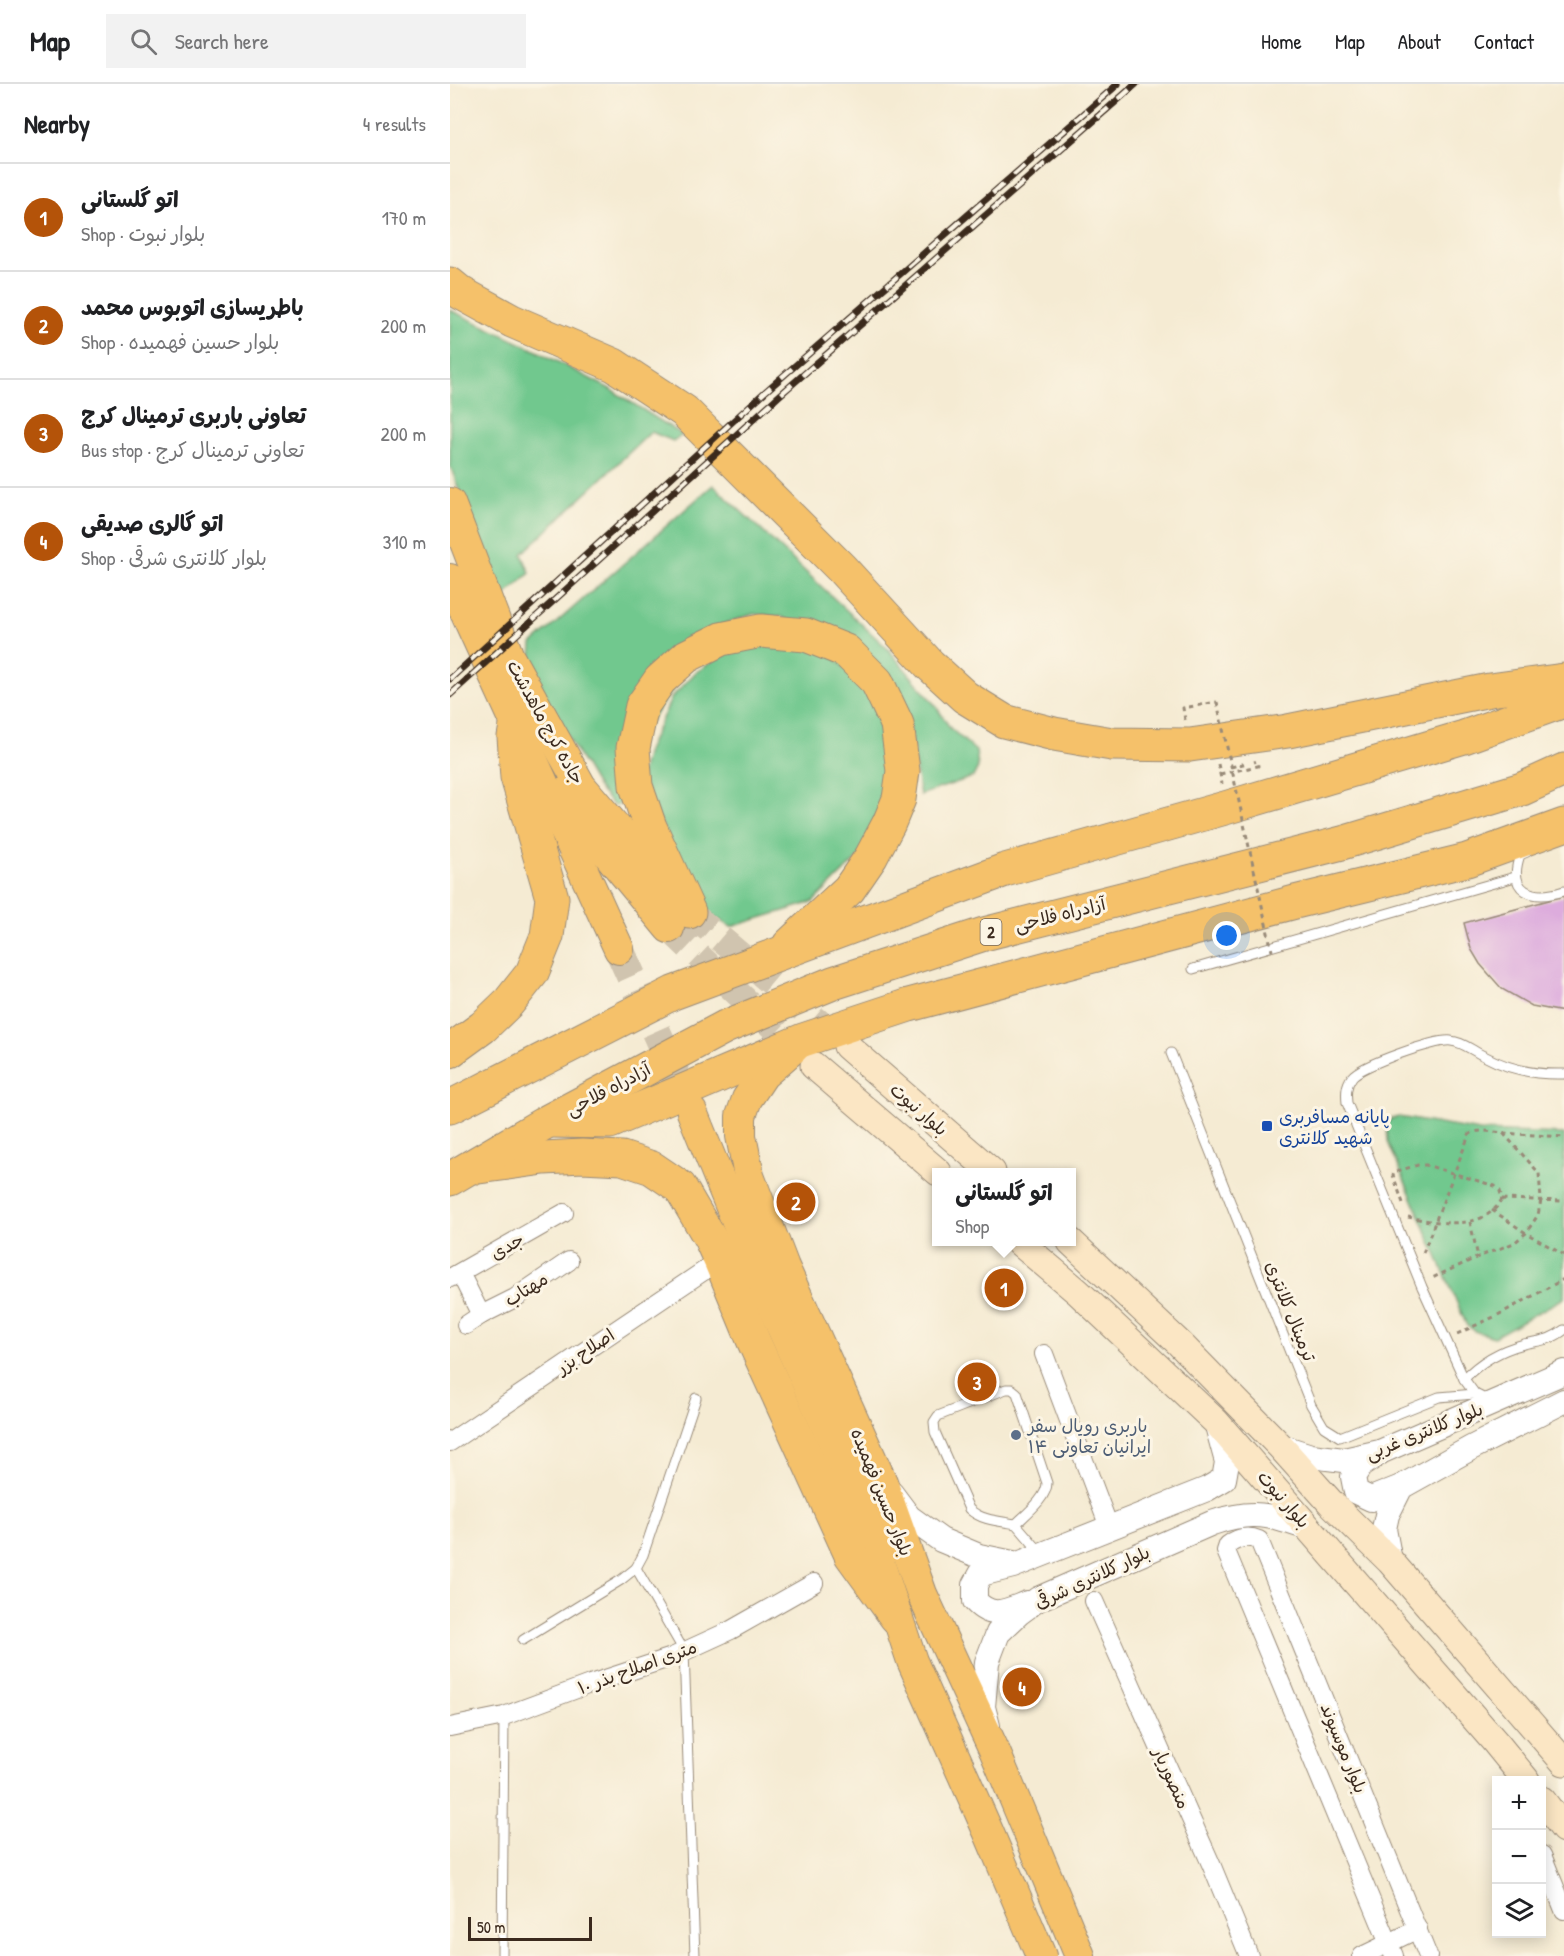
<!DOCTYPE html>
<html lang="en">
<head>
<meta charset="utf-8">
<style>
	:root { --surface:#fff; --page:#f2f2f2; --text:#202124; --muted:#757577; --line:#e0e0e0; --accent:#b45309 }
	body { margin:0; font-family:"Patrick Hand","Playpen Sans Arabic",sans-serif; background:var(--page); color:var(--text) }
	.controls { position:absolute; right:18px; bottom:18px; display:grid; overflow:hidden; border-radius:0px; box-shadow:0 3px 15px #0003 }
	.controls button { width:54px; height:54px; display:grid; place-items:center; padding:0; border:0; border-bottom:2px solid var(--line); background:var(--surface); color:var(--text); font:30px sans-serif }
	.scale { position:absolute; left:18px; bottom:15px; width:124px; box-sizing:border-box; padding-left:6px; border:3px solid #3b2a1e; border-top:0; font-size:16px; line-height:21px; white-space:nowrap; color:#3b2a1e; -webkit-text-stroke:4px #fcf5e5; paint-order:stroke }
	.you { position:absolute; left:777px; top:852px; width:21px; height:21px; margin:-15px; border:4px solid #fff; border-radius:50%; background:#1a73e8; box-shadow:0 0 0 9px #1a73e833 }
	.badge { display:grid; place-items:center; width:39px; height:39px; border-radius:50%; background:var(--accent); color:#fff; font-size:20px; font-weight:700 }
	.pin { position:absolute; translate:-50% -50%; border:3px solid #fff; box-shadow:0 2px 6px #0006 }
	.popup { position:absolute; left:482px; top:1084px; width:144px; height:78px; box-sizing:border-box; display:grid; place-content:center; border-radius:0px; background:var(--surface); filter:drop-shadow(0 2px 4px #0005); font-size:20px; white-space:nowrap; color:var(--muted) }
	.popup b { font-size:22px; color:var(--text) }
	.popup::after { content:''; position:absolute; left:50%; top:100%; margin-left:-12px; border:12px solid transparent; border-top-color:var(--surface) }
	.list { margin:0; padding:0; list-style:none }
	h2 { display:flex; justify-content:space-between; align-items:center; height:78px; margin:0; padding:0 24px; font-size:26px }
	h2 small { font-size:20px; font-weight:400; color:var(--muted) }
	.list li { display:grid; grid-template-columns:39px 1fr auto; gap:18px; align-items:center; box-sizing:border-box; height:108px; padding:0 24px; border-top:2px solid var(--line) }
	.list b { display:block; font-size:22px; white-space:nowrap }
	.list p { margin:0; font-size:20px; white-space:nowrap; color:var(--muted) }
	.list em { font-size:20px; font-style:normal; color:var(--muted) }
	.icon { flex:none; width:33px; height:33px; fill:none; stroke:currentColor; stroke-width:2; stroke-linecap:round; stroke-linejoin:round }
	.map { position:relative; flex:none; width:1114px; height:1872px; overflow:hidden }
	header { display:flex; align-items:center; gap:36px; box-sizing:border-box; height:84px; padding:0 30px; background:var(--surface); border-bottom:2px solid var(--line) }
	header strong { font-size:28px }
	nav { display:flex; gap:33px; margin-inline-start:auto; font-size:21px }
	.search { width:420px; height:54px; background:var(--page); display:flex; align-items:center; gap:15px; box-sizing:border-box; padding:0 21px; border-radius:0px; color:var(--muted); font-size:22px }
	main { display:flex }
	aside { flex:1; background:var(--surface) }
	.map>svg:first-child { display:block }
	.green { fill:#71c88e; stroke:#567956; stroke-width:1.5 }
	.building { fill:#ddacdd }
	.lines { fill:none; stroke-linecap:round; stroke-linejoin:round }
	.secondary-tunnel { stroke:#d0c4af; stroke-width:27; stroke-dasharray:27 14; stroke-linecap:butt }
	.primary-tunnel { stroke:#d0c4af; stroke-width:30; stroke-dasharray:30 15; stroke-linecap:butt }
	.service-casing { stroke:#988a78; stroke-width:11 }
	.minor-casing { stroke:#988a78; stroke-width:20 }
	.tertiary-casing { stroke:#988a78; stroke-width:26 }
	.secondary-casing { stroke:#988a78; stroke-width:29 }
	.primary-casing { stroke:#988a78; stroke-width:32 }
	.motorway-casing { stroke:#988a78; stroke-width:35 }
	.path { stroke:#988a78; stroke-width:3; stroke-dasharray:4.5 4.5; stroke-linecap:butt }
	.service { stroke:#fff; stroke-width:9 }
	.minor { stroke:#fff; stroke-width:18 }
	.tertiary { stroke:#fff; stroke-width:24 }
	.secondary { stroke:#fbe6c4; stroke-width:27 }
	.primary { stroke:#f5c16b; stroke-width:30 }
	.motorway { stroke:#f5c16b; stroke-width:33 }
	.rail-casing { stroke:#3b2a1e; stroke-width:7 }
	.rail { stroke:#fcf5e5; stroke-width:4.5; stroke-dasharray:14; stroke-linecap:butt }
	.path-bridge { stroke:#988a78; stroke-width:3; stroke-dasharray:4.5 4.5; stroke-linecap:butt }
	.transit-dot { fill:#1a4fb4; stroke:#fcf5e5; stroke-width:2 }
	.service-dot { fill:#5c6f8a; stroke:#fcf5e5; stroke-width:2 }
	.labels { text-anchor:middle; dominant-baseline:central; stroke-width:6; stroke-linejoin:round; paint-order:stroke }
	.shield { fill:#fcf5e5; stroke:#75675a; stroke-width:1.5 }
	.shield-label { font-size:16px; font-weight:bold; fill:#3b2a1e }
	.street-label { font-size:18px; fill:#3b2a1e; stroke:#fcf5e5 }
	.transit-label { font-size:18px; fill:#164399; stroke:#fcf5e5; text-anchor:start }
	.service-label { font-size:18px; fill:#4e5e75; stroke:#fcf5e5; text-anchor:start }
</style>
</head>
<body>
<header>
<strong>Map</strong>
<div class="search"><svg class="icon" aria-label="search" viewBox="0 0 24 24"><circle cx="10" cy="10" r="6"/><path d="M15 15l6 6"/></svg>Search here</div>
<nav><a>Home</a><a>Map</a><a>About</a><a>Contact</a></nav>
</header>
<main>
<aside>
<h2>Nearby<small>4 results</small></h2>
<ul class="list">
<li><span class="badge">1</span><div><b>اتو گلستانی</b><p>Shop · بلوار نبوت</p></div><em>170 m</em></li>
<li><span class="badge">2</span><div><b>باطریسازی اتوبوس محمد</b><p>Shop · بلوار حسین فهمیده</p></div><em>200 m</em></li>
<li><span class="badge">3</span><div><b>تعاونی باربری ترمینال کرج</b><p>Bus stop · تعاونی ترمینال کرج</p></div><em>200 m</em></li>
<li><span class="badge">4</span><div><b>اتو گالری صدیقی</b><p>Shop · بلوار کلانتری شرقی</p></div><em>310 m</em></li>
</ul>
</aside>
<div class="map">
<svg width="1114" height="1872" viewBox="0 0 1114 1872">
	<rect width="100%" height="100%" fill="#fcf5e5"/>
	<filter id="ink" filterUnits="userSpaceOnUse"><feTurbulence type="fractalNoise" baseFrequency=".0167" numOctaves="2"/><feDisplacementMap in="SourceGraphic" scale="12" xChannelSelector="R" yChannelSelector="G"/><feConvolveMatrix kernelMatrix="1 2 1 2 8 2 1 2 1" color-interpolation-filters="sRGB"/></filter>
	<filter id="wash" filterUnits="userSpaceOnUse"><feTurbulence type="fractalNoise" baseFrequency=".008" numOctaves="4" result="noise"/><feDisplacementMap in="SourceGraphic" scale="24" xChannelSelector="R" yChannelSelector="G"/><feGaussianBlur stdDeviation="1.35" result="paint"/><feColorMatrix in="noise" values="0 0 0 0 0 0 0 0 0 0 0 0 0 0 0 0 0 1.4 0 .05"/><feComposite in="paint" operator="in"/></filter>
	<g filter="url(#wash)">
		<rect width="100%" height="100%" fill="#f5ebd3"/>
		<!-- green -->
		<g class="green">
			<path d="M0 226 87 267 160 305 233 351 223 357 201 348 72 470 80 489 49 517 0 381Z"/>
			<path d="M263 401 438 565 486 622 500 644 526 667 528 683 523 693 470 711 458 638 333 533 303 530 266 543 169 682 173 718 164 722 148 704 80 589 82 560Z"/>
			<path d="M351 559 383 573 415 604 438 649 444 693 420 762 363 818 281 843 251 825 190 694 197 667 222 613 245 589 285 562Z"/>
			<path d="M949 1033 1030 1047 1114 1050V1214L1044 1253 1027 1248 1017 1242 938 1058 937 1040 941 1035Z"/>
		</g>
		<g id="blocks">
			<!-- building -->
			<path class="building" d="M1114 812V928L1082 922 1052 905 1030 880 1021 865 1014 839Z"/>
		</g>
	</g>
	<g filter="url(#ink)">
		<use href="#blocks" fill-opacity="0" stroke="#988a78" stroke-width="1.5"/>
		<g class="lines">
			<!-- secondary-tunnel -->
			<g class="secondary-tunnel">
				<path d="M239 828 393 959"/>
				<path d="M219 844 355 973"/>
			</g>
			<!-- primary-tunnel -->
			<path class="primary-tunnel" d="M169 865 242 1028"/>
			<defs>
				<g id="service">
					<path d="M1077 768 1070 771C1057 808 1082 817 1114 807"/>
					<path d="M743 885 1065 793"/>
					<path d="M721 969 861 1321 874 1343 890 1353 989 1313 1025 1310"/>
					<path d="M1014 1295C1030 1278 1051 1266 1074 1260 1092 1256 1099 1257 1114 1246"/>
					<path d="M1039 1317 1025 1310 1014 1295 972 1203 897 1019C896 1009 896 1001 902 993 911 981 986 955 1001 957 1013 958 1023 967 1034 972 1058 985 1086 991 1114 990"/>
					<path d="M566 1440C576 1430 597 1414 597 1399L567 1309 562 1305H556L488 1332 484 1338 485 1348 519 1425C532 1437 550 1437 566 1440L591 1469"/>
					<path d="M186 1484 234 1567 245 1872"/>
					<path d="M73 1556 171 1496 186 1484 193 1471 246 1314"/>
					<path d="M52 1872 54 1632"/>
				</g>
				<g id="minor">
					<path d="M10 1189 31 1231 65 1214 119 1177"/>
					<path d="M0 1194 114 1129"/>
					<path d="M16 1241 31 1231"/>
					<path d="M594 1270 659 1443"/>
					<path d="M0 1358 270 1176"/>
					<path d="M644 1517 761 1780 799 1872"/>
					<path d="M0 1643 54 1632 140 1600 222 1573 281 1546 364 1499"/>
					<path d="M1092 1771 1114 1826"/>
					<path d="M912 1872 968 1845"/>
					<path d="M944 1872 776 1467 778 1461C787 1454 797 1451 809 1456L978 1872"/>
				</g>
				<g id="tertiary">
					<path d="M830 1362 861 1372 894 1376 930 1368 1114 1288"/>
					<path d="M928 1370 910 1382 903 1393 906 1408 921 1415 951 1403"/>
					<path d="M441 1409 459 1433 491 1456 529 1472 568 1480 757 1405 774 1395 777 1378 766 1338"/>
					<path d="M940 1477 934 1445 937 1431 951 1403 1021 1364 1114 1317"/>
					<path d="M563 1482 531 1490 525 1501V1517C543 1536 556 1527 577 1519"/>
					<path d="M538 1642 533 1623 537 1578 548 1549 569 1529 588 1515 762 1439C804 1425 820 1431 861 1445"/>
				</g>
				<g id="secondary">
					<path d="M397 962 542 1088"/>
					<path d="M364 982 488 1088"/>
					<path d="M569 1158 628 1208 766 1338 1046 1659 1076 1696"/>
					<path d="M621 1158 730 1260 830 1362 882 1420 940 1477 1114 1678"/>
					<path d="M1092 1716 1114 1745"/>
				</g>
				<g id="primary">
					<path d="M0 419 59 573 131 702 227 815"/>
					<path d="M0 495 169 865"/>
					<path d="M114 709 133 740 219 844"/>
					<path d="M344 964 313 991 297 1015 291 1032V1052L299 1092 334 1183 432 1398 472 1510 545 1668 630 1872"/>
					<path d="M242 1028 311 1197 393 1379 422 1457 462 1577 538 1747 591 1872"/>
				</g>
				<g id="motorway">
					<path d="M0 200 11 209 62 237 164 281 234 327 391 484 480 581 515 613 554 637 604 650 662 660 740 661 838 647 1040 606 1114 596"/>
					<path d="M239 828 200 743 186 702 183 664 192 622 210 596 237 572 271 555 311 547 356 551 396 567 427 598 447 640 453 687 449 715 439 739 421 773 399 805 339 861"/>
					<path d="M0 967 33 943 59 918 82 889 97 852 102 814 67 693 64 653 66 642"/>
					<path d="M0 1023 223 909 555 786 775 724 1014 653 1114 617"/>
					<path d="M100 1037 160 1038 353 956 459 921 845 818 1017 776 1114 741"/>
					<path d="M29 1083 94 1074 132 1072 172 1074 202 1084 230 1103 260 1154 270 1176 304 1258 401 1471 446 1533"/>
					<path d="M0 1095 98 1037 275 943 383 899 534 850 892 759 1072 705 1114 686"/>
				</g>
			</defs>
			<!-- service casing -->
			<use href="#service" class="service-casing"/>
			<!-- minor casing -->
			<use href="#minor" class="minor-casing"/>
			<!-- tertiary casing -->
			<use href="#tertiary" class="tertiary-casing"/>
			<!-- secondary casing -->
			<use href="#secondary" class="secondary-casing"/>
			<!-- primary casing -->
			<use href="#primary" class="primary-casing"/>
			<!-- motorway casing -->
			<use href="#motorway" class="motorway-casing"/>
			<!-- path -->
			<g class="path">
				<path d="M735 636 733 624 767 618"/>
				<path d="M768 680 772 700"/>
				<path d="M781 683 797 679"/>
				<path d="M770 690 808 682 807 677 804 678"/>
				<path d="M1053 1049 1114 1053"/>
				<path d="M1052 1115 1114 1117"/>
				<path d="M953 1119 943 1091 944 1088 968 1081H976L1045 1102 1050 1107 1052 1115C1034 1148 988 1139 958 1133"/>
				<path d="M1042 1126 1076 1149 1114 1171"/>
				<path d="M1020 1138 1028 1173"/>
				<path d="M973 1169 1019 1051C1027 1044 1042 1048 1053 1049L1089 1089 1091 1116 1088 1131 1076 1149 1064 1159 1028 1173 982 1194"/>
				<path d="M1007 1250 1046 1232 1114 1195"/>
			</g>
			<!-- service -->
			<use href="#service" class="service"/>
			<!-- minor -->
			<use href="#minor" class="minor"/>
			<!-- tertiary -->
			<use href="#tertiary" class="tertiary"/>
			<!-- secondary -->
			<use href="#secondary" class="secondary"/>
			<!-- primary -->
			<use href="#primary" class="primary"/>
			<!-- motorway -->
			<use href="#motorway" class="motorway"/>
			<defs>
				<g id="rail">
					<path d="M0 595 316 307 668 0"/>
					<path d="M0 611 330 311 686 0"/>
				</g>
			</defs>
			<!-- rail casing -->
			<use href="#rail" class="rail-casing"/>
			<!-- rail -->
			<use href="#rail" class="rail"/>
			<!-- path-bridge -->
			<path class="path-bridge" d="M767 618 822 867"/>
		</g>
	</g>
	<!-- markers -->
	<rect class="transit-dot" x="811" y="1036" width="12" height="12" rx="3"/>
	<circle class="service-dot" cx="566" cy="1351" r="6"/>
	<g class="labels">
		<!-- shield labels -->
		<rect class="shield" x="530.5" y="835" width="21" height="26" rx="4.5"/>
		<g class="shield-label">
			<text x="541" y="848">2</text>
		</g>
		<!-- street labels -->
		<g class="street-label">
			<text transform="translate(96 638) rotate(61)">جاده کرج ماهدشت</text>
			<text transform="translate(610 830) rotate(-14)">آزادراه فلاحی</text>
			<text transform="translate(158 1005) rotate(-28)">آزادراه فلاحی</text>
			<text transform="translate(469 1025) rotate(41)">بلوار نبوت</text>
			<text transform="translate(57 1162) rotate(-30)">جدی</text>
			<text transform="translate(76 1205) rotate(-32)">مهتاب</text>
			<text transform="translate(841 1227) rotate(68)">ترمینال کلانتری</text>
			<text transform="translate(135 1267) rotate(-34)">اصلاح بزر</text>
			<text transform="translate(974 1347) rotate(-22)">بلوار کلانتری غربی</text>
			<text transform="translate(432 1408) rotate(68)">بلوار حسین فهمیده</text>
			<text transform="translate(834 1415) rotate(49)">بلوار نبوت</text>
			<text transform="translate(642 1493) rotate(-25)">بلوار کلانتری شرقی</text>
			<text transform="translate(187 1583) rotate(-20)">۱۰ متری اصلاح بذر</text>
			<text transform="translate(894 1664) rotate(68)">بلوار موسیوند</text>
			<text transform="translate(722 1694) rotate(66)">منصوریار</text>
		</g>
		<!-- transit labels -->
		<g class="transit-label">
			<text x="829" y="1032">پایانه مسافربری<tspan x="829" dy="21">شهید کلانتری</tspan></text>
		</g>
		<!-- service labels -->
		<g class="service-label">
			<text x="578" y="1341">باربری رویال سفر<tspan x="578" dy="21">ایرانیان تعاونی ۱۴</tspan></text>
		</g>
	</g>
</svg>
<div class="controls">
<button>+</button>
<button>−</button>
<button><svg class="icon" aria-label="layers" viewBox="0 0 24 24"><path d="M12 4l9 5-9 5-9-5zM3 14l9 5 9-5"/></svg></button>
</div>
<div class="scale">50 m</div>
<div class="you"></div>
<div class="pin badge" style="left:554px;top:1204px">1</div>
<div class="popup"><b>اتو گلستانی</b>Shop</div>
<div class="pin badge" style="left:346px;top:1118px">2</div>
<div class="pin badge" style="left:527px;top:1298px">3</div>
<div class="pin badge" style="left:572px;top:1603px">4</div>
</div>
</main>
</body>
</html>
